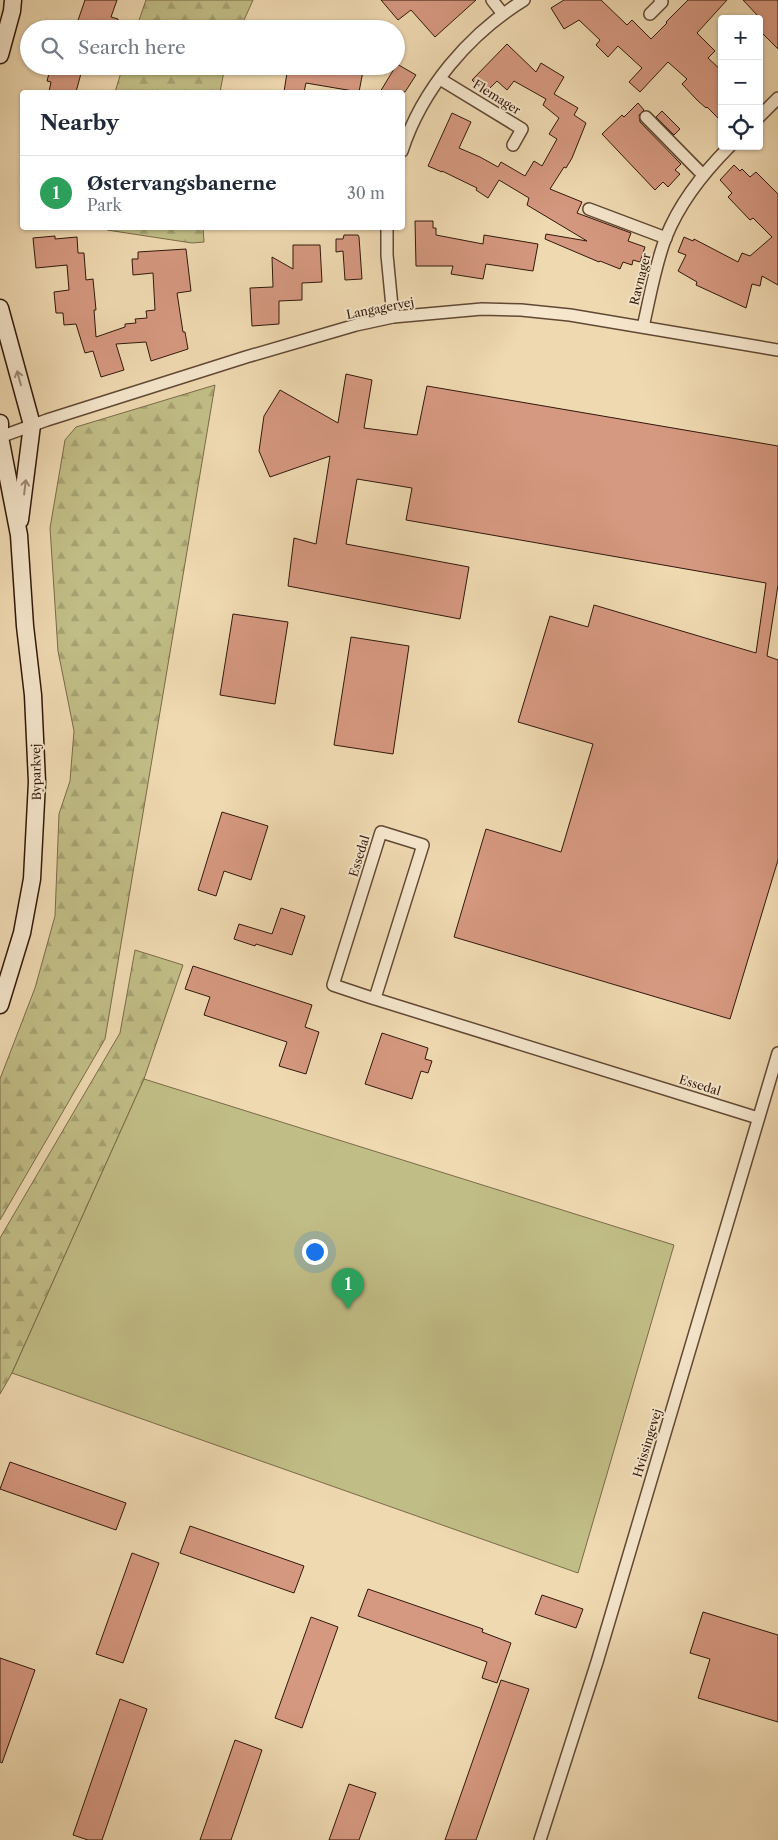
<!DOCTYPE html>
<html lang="en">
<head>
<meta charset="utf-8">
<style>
	:root { --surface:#fff; --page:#f2f2f3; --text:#1f2937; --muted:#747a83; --line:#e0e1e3; --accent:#ea580c }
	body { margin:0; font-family:"Libre Caslon Text",serif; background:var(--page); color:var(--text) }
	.controls { position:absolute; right:15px; top:15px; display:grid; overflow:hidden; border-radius:5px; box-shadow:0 1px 4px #0004 }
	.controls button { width:45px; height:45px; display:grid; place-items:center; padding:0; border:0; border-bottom:1px solid var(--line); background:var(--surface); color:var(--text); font:25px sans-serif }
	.you { position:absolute; left:314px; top:1251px; width:18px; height:18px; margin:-12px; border:4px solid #fff; border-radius:50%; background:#1a73e8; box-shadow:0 0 0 8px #1a73e833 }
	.badge { display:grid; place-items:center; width:32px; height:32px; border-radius:50%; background:var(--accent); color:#fff; font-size:16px; font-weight:700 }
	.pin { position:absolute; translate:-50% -41px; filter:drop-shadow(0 1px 2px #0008) }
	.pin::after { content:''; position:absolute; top:26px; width:18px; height:15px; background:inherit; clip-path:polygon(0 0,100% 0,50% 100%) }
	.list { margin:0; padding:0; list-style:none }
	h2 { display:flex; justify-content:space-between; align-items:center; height:65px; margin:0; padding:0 20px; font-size:21px }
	h2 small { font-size:16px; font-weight:400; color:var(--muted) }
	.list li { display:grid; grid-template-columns:32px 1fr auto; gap:15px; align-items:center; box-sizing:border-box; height:75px; padding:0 20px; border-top:1px solid var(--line) }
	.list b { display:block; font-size:19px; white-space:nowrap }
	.list p { margin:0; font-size:16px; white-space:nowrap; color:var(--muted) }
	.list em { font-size:16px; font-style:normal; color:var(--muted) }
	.icon { flex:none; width:28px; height:28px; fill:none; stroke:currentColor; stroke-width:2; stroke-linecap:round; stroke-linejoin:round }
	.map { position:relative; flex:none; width:778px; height:1840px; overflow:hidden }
	.search { position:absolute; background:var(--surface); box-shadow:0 1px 4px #0004; left:20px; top:20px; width:385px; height:55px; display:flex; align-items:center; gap:12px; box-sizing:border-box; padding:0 18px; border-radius:28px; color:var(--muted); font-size:19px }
	.panel { position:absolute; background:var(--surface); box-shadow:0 1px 4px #0004; left:20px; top:90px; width:385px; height:140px; border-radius:5px }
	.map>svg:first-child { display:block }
	.forest { fill:url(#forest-firs); stroke:#7a6a48 }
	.park { fill:#c1bd86; stroke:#7a6a48 }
	.building { fill:#d59880; stroke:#32180b }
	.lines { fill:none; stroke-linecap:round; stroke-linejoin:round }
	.street-casing { stroke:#614834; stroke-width:14 }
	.secondary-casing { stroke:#32180b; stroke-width:19 }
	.street { stroke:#f5e6cc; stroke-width:11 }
	.secondary { stroke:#f5e6cc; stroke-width:16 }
	.oneway { stroke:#9d8975 }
	.labels { text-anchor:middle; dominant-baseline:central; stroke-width:4; stroke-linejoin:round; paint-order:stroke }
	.street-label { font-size:12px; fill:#32180b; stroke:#f5e6cc }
</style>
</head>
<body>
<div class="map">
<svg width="778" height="1840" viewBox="0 0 778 1840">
	<defs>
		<pattern id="forest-firs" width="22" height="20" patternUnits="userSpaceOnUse" patternTransform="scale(1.25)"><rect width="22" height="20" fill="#c1bd86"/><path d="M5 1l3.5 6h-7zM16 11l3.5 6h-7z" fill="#a6a272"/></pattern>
	</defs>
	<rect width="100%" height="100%" fill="#efd9b1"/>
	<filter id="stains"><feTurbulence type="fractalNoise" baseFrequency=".004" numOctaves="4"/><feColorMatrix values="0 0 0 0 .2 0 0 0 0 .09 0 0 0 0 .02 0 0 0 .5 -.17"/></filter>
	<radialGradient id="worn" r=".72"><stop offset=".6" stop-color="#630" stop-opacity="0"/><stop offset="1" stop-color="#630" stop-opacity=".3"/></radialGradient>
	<!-- forest -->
	<g class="forest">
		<path d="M146 0H253L240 29H136Z"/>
		<path d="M123 66H225L220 92H115Z"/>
		<path d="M107 228H203L204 242 192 243 107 230Z"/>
		<path d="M215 385 105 1039 0 1220V1079L35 988 55 916 59 814 70 781 74 731 58 651 50 528 65 440 76 427Z"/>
		<path d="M135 950 183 965 144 1079 12 1373 0 1394V1238L120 1033Z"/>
	</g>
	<!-- park -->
	<path class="park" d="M144 1079 674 1245 578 1573 12 1373Z"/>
	<!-- building -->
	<g class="building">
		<path d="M85 0H117L111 17 118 19 115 29H75Z"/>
		<path d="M381 0H476L435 37 411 10 398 20Z"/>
		<path d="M564 0H601L627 25 632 20 651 39 667 23 666 22 688 0H727L697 33 715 51 708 58 722 71V122L707 107 706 108 697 100 682 84 687 79 668 62 640 92 629 82 642 68 618 46 608 57 596 45 600 40 579 20 564 29 551 8Z"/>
		<path d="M743 0H778V49L759 30V17Z"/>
		<path d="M507 44 536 72 541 63 564 77 554 94 578 108 574 115 586 123 572 158 566 168 564 167 550 189 582 202 577 213 631 233 628 241 645 247 640 262 633 260 632 265 623 262 620 269 600 261 599 262 545 239 546 234 587 241 527 205 529 198 499 180 488 198 476 190 477 188 442 171V172L428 166 452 113 471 122 459 148 480 157 498 167 501 162 525 176 534 161 542 166 557 139 549 134 559 118 543 105 546 99 514 81 507 90 497 81 485 93 472 80Z"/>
		<path d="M397 64 416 75 405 92H380Z"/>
		<path d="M51 66H83L76 92H49L51 82 47 81Z"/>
		<path d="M288 66H364L359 92 306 83 304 92H284Z"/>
		<path d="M638 103 644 110 639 115 640 122 681 164 675 170 680 174 668 187 663 182 655 190 602 134 622 115 624 117Z"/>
		<path d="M662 111 680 129 674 135 656 117Z"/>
		<path d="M734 165 740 171 742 169 750 177 756 172 778 194V285L762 276 760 286 752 284 746 308 696 285 697 282 678 271 686 255 678 252 684 237 693 241 694 239 738 262 742 253 750 256 772 237 753 218 750 220 728 197 732 193 720 180Z"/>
		<path d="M415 221H433V228H436V235L483 244 484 235 538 244 533 271 486 264 483 279 451 274 453 266H416Z"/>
		<path d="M344 235H358L359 237 362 279 345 280 343 251 336 252V239H343Z"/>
		<path d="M55 236V239L77 237 78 253H84L86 280 93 279 96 310H94L96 337 125 327V324L136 323 135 319 147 318 146 311 155 310 153 273 133 275 132 259H138V252L186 249 191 291 177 293 183 332H185L188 349 151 361 146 342 116 344 124 370 101 377 93 351 85 353 76 324 64 325 63 313H56L54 292 69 290 67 265 36 268 33 238Z"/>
		<path d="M293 245H320L322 282 302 283V300L279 301V324L252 326 250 288 273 287 272 257 293 269Z"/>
		<path d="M346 374 372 380 364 428 417 435 427 386 778 446V585L767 656 778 660V860L730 1019 454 937 486 829 561 852 593 744 518 722 550 616 588 627 594 605 756 653 766 583 406 520 412 488 357 479 346 544 469 567 460 619 288 586 294 538 316 544 330 456 270 477 259 451 264 416 280 390 338 423Z"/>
		<path d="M233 614 288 622 275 704 220 695Z"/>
		<path d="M351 637 409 646 393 754 334 745Z"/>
		<path d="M222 812 268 826 251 880 224 871 216 896 198 890Z"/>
		<path d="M281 908 305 916 292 955 256 944 255 946 234 939 239 924 272 934Z"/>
		<path d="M193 966 312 1005 305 1027 319 1032 306 1074 279 1066 287 1042 204 1015 210 997 185 989Z"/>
		<path d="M382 1033 428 1048 425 1059 432 1061 428 1073 421 1071 412 1099 365 1084Z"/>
		<path d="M10 1462 126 1503 116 1530 0 1489Z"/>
		<path d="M190 1526 304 1566 294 1593 180 1553Z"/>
		<path d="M132 1553 159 1563 123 1663 96 1654Z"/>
		<path d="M368 1589 483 1629 482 1632 511 1643 497 1683 482 1678 487 1662 358 1616Z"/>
		<path d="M542 1595 583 1609 576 1628 535 1614Z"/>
		<path d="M703 1612 778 1635V1722L698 1698 710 1659 690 1653Z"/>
		<path d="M311 1617 338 1627 302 1728 275 1718Z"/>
		<path d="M0 1658 35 1670 2 1763 0 1762Z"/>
		<path d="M501 1680 529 1689 476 1840H445Z"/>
		<path d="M120 1699 147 1709 102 1840H88L73 1835Z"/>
		<path d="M235 1740 262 1750 231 1840H200Z"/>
		<path d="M349 1784 376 1793 359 1840H329Z"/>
	</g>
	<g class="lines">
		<defs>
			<g id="street">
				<path d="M492 0 503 14"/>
				<path d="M650 14 662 2 660 0"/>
				<path d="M440 79 522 129 513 145"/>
				<path d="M646 117 703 175"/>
				<path d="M759 117 778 98"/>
				<path d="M402 151C422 89 469 34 524 0"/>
				<path d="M589 209 666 238"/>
				<path d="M387 228V255L393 317"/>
				<path d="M643 327C650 297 655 265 666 237 680 202 703 173 730 146"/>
				<path d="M0 437 47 420 246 357 356 325 393 317 482 309 521 310 570 315 778 350"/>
				<path d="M375 998 423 845 381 832 333 985 369 997 758 1118"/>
				<path d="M540 1840 597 1662 778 1053"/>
			</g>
			<g id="secondary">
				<path d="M0 55 12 11 13 0"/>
				<path d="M0 308 32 425 20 520"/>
				<path d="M0 423V437L19 535 25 626 33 695 37 782 32 879 22 933 0 1005"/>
			</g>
		</defs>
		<!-- street casing -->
		<use href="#street" class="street-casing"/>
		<!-- secondary casing -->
		<use href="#secondary" class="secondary-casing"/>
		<!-- street -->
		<use href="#street" class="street"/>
		<!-- secondary -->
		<use href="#secondary" class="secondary"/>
	</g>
	<!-- one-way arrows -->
	<defs><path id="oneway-shaft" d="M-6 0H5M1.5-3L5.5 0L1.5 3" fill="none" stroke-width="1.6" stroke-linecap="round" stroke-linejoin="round" transform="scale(1.25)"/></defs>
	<g class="oneway">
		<use href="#oneway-shaft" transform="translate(19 378) rotate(-105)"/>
		<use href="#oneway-shaft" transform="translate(25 487) rotate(-83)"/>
	</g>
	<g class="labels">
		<!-- street labels -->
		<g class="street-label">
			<text transform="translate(497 97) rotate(32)">Flemager</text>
			<text transform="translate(640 279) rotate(-76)">Ravnager</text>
			<text transform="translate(380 308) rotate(-11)">Langagervej</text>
			<text transform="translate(36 772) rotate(-91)">Byparkvej</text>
			<text transform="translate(359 856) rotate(-73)">Essedal</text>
			<text transform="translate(700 1085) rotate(17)">Essedal</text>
			<text transform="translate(647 1443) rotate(-73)">Hvissingevej</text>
		</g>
	</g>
	<rect width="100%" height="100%" filter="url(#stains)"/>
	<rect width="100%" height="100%" fill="url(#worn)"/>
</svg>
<div class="controls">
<button>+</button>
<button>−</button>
<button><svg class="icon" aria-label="locate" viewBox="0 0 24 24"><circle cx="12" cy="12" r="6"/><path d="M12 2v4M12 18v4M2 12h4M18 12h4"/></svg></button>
</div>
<div class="you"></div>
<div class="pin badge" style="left:348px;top:1309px;background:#2e9e5b">1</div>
<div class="search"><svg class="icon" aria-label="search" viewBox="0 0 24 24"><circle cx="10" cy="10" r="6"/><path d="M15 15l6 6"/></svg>Search here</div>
<section class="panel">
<h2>Nearby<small></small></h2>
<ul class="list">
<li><span class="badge" style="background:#2e9e5b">1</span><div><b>Østervangsbanerne</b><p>Park</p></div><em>30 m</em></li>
</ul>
</section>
</div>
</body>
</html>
